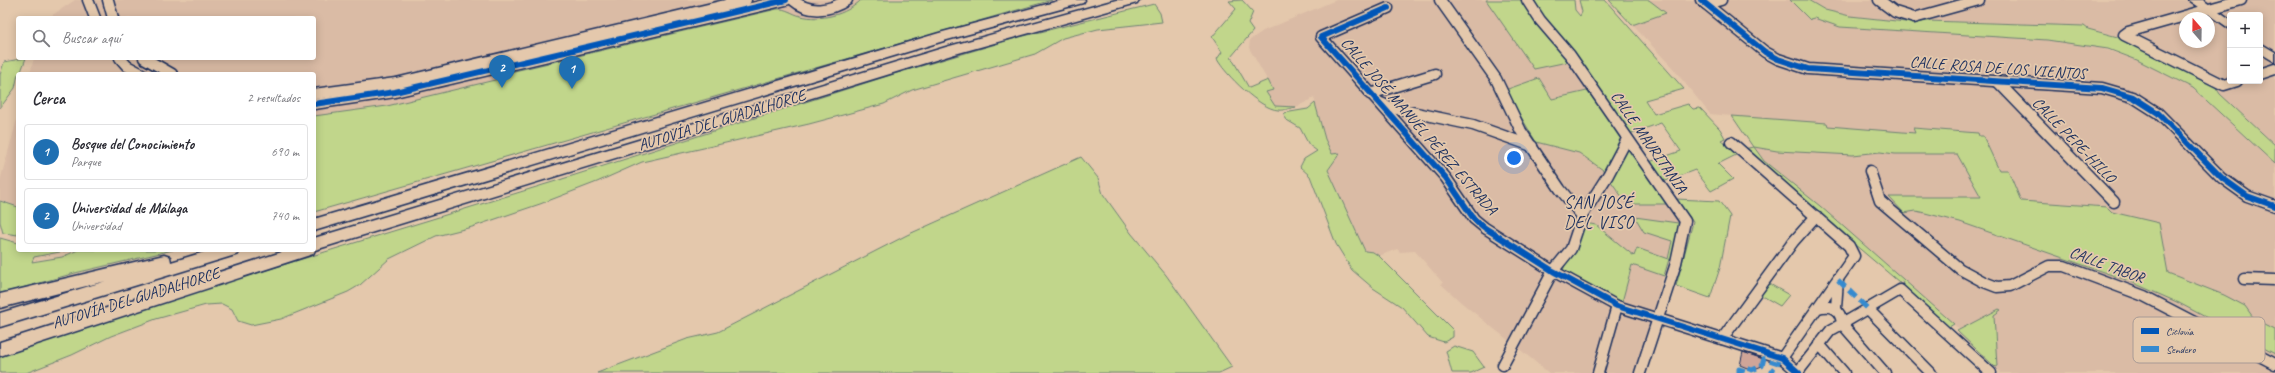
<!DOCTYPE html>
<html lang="es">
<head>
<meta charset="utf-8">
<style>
	:root { --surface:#fff; --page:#f7f7f7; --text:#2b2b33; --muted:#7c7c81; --line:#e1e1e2; --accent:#1f6fb2 }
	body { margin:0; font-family:Caveat,sans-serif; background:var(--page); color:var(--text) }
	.controls { position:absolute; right:12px; top:12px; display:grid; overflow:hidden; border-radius:4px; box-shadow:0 2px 10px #0003 }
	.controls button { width:36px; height:36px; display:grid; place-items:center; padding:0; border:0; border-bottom:1px solid var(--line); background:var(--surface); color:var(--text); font:20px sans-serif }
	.compass { position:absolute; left:2179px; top:12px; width:36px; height:36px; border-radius:50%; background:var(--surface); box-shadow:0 2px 10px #0003; rotate:340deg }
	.you { position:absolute; left:1514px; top:158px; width:14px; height:14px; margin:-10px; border:3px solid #fff; border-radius:50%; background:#1a73e8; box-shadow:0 0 0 6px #1a73e833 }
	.badge { display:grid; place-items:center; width:26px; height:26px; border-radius:50%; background:var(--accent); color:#fff; font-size:13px; font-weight:700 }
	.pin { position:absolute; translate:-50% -33px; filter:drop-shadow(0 1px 2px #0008) }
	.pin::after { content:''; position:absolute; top:21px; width:14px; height:12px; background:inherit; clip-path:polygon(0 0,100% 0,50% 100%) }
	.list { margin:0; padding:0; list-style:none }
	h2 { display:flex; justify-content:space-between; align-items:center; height:52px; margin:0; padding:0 16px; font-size:17px }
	h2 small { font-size:13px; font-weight:400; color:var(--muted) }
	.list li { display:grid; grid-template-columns:26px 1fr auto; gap:12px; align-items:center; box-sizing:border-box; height:56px; margin:0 8px 8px; padding:0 8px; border:1px solid var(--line); border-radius:4px }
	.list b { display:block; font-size:15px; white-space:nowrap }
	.list p { margin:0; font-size:13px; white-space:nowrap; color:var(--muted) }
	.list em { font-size:13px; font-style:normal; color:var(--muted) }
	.icon { flex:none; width:22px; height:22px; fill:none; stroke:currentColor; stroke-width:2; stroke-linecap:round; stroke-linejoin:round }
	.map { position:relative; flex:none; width:2275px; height:373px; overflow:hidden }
	.search { position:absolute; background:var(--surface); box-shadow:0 2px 10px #0003; left:16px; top:16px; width:300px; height:44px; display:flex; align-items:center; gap:10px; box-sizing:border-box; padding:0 14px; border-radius:4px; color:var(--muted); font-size:15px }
	.panel { position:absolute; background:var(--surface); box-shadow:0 2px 10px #0003; left:16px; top:72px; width:300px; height:180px; border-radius:4px }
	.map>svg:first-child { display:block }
	.built { fill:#dabba5; fill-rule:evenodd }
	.green { fill:#c1d68b; stroke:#6e8274 }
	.building { fill:#d0a598; stroke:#1b2f5e }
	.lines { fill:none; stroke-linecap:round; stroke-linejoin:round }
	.minor-casing { stroke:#1b2f5e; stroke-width:13 }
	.major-casing { stroke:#1b2f5e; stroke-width:3 }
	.highway-casing { stroke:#1b2f5e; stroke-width:3 }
	.minor { stroke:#e4c8ac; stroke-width:10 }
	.major { fill:#e4c8ac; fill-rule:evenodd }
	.highway { fill:#e4c8ac; fill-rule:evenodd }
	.quiet { stroke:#368acf; stroke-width:5; stroke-dasharray:10 5; stroke-linecap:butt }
	.cycleway-casing { stroke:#e4c8ac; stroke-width:8 }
	.cycleway { stroke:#0057b8; stroke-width:6 }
	.labels { text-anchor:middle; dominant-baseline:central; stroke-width:3.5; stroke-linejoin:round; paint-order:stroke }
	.street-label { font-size:16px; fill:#1b2f5e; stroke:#e4c8ac }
	.neighbourhood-label { font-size:17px; letter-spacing:1px; fill:#1b2f5e; stroke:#e4c8ac }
	.key { fill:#e4c8ac; stroke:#a89a95; stroke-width:1 }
	.key-label { font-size:11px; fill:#1b2f5e }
</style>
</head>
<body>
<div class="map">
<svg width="2275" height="373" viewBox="0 0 2275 373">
	<rect width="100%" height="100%" fill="#e4c8ac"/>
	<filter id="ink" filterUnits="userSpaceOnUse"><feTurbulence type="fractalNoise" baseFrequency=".025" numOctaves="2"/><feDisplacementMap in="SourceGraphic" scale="8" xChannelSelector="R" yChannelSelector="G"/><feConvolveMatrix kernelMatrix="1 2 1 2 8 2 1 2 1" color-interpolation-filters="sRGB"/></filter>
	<g filter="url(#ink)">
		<!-- built -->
		<g class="built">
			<path d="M75 0H989L314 192V74H30L34 58H314V18H48Z"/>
			<path d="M1336 0H1522L1587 91 1553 99 1627 204H1667L1678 220 1651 323 1633 373H1549L1462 303 1441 284 1443 283 1415 251 1400 252 1397 249 1379 256 1373 252 1365 251 1328 170 1339 153 1332 154 1325 139 1314 98 1296 107 1275 106 1266 92 1273 90 1249 48 1250 40 1263 31Z"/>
			<path d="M1609 0H1790L1810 19 1814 18 1840 27 2047 40 2091 45 2137 60 2193 88 2275 164V373H2001L1957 331 1960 330 1820 206 1764 161 1732 116 1710 114 1672 67Z"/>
			<path d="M1808 0H2275V145L2220 94 2211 80 2125 39 2103 32 2088 29 2084 26 1928 21 1915 23 1850 16 1825 10ZM2230 15H2260V81H2230ZM2185 18H2209V42H2185Z"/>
			<path d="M18 116V231L0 213V181Z"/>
		</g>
		<!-- green -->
		<g class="green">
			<path d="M861 0H1052L314 212V116L387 106 499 79 506 73 777 9C786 8 792 14 801 16 821 21 846 15 861 0Z"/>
			<path d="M1242 0 1253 12 1248 24 1253 31 1231 57 1249 88 1268 80 1273 90 1266 92 1275 106 1296 107C1290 108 1283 111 1278 110 1260 109 1225 74 1217 59L1222 52 1212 37 1236 9 1229 1Z"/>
			<path d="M1486 0H1526L1572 61 1534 69Z"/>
			<path d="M1530 0H1574L1575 10 1580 16 1582 12 1579 0H1605L1684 89 1645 100 1654 114 1688 104 1693 109 1700 108 1720 129 1725 138 1721 140 1738 154 1718 164 1733 179 1711 191 1695 170 1663 182 1649 162 1681 151 1661 123 1629 134Z"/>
			<path d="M1609 0H1649L1666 13 1632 25Z"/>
			<path d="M1790 0H1808L1825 10 1850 16 1915 23 1928 21 2084 26 2088 29 2125 39 2211 80 2220 94 2275 145V164L2193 88 2137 60 2108 49 2047 40 1840 27 1814 18 1810 19V20Z"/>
			<path d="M1154 4 1160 13 1162 22 1098 29 1063 38 1035 54 912 90 884 104 809 124 642 162 597 182 540 204 472 227 436 236 389 259 360 285 348 292 281 319 251 325 238 321 232 309 222 304 206 305 156 319 111 336 72 355 26 373H0V356L45 338 556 181 894 74 1020 37Z"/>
			<path d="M26 58 20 74H18L15 88 0 108V75L4 62Z"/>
			<path d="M1539 78 1552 99 1587 91 1613 122 1618 135 1671 203 1669 207 1667 204H1627L1603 170 1579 153 1536 142 1505 90Z"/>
			<path d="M1315 103 1325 139 1332 154 1340 153 1328 170 1365 251 1373 252 1379 256 1453 330V337L1444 342 1428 337 1402 307 1373 288 1352 270 1336 244 1310 176 1300 167 1304 159 1317 151 1309 145 1300 128 1285 119 1284 113 1308 109Z"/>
			<path d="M1732 116 1827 123 1828 126 1915 133 1913 128 1978 133 1979 136H1983L1999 170H2008L2021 201 2107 207 2112 212 2159 223 2168 273 2224 295 2245 306 2255 320 2275 330V354L2179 303 2129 281 1960 222 1925 213 1916 211 1904 213 1889 197H1981L1957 154H1895L1880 152 1853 155 1777 151 1754 147 1764 161 1820 206 1954 324 1949 327 1902 284 1903 283 1902 281 1899 282 1758 163 1744 149 1753 147Z"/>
			<path d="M1081 157 1098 178 1103 194 1131 233 1166 275 1232 367 1219 373H597L687 339 718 332 907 235Z"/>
			<path d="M1676 199 1719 201 1730 216 1720 268 1710 298 1676 286 1693 222Z"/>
			<path d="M0 201 18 207V235L3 233 0 222Z"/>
			<path d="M1635 217 1678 223 1682 226 1674 261 1669 259 1664 276 1632 265 1622 302 1562 272 1585 223 1596 225 1634 256 1637 248 1668 259 1672 241 1644 232Z"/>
			<path d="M0 238 18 243V250H70L34 257 32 262 62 257 78 250H173L75 273 0 294Z"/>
			<path d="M1768 283 1789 295 1780 306 1759 294Z"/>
			<path d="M1999 309 2001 310 1994 315 1997 366 1995 367 1957 331Z"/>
			<path d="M1454 346 1473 352 1484 367 1471 373H1452L1446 351Z"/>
		</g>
		<!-- building -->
		<path class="building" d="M1743 352 1763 359 1762 366 1752 370 1740 365Z"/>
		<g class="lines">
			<defs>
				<g id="minor">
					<path d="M88 0 95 18"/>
					<path d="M108 0 113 18"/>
					<path d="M793 0C809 14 830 11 847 0"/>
					<path d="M1440 0 1496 79 1521 131 1560 189 1582 216"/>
					<path d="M1527 0 1540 20 1570 55 1685 221 1676 263 1640 373"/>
					<path d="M1701 0 1765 52 1778 59 1808 69 2102 88 2133 97 2158 113 2222 178 2247 196 2275 206"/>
					<path d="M1879 0 1895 12 1914 18 1979 0"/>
					<path d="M1706 4 1721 0"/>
					<path d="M1388 8 1321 37 1446 178 1474 219 1485 228 1553 271 1617 306 1782 358 1799 373"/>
					<path d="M120 58 127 66 142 74"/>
					<path d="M144 58 172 74"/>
					<path d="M2260 74 2275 69"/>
					<path d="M1997 81 2114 202"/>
					<path d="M2237 81 2224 85 2124 35 2128 32 2241 0"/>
					<path d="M314 94 396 83 746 0"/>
					<path d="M1370 94 1435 74"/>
					<path d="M1381 103 1393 108 1473 125 1532 146"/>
					<path d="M314 104 395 92 786 0"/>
					<path d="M1731 142 1849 246 1854 256 1782 358"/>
					<path d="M1870 171 1880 201 1960 269 1984 282 1997 287 2010 286 2049 266H2064L2144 296 2275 364"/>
					<path d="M2244 279 2275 280"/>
					<path d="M1836 308 1838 280"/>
					<path d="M1867 308 1931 373"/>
					<path d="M1722 339 1793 242 1816 216"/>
					<path d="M1819 344 1844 373"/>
					<path d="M1503 365 1553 271 1571 249 1582 216 1608 175 1627 139"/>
					<path d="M1798 372 1831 330 1842 324C1841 310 1832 304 1818 308"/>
					<path d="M1598 373 1617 306"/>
					<path d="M1885 373 1842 324 1900 290 1991 373"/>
				</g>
				<g id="major">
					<path d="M2189 0H2203L2230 19V29Z"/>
					<path d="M2260 43 2275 52V62L2260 53Z"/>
				</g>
				<g id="highway">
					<path d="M1062 0H1085L1083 3 947 40 314 231V219L939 33Z"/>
					<path d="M1116 0H1139L1137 3 955 54 315 250 313 254 0 356V342L288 250H314V238L946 47Z"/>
					<path d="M211 250H240L238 254 232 256 0 327V313L106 281 0 308V294L164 255 170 257 171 262Z"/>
				</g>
			</defs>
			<!-- minor casing -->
			<use href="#minor" class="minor-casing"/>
			<!-- major casing -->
			<use href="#major" class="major-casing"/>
			<!-- highway casing -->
			<use href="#highway" class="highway-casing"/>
			<!-- minor -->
			<use href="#minor" class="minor"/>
			<!-- major -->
			<use href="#major" class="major"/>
			<!-- highway -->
			<use href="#highway" class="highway"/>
			<!-- quiet -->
			<g class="quiet">
				<path d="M1838 280 1867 308"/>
				<path d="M1739 373V369L1745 371 1746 368 1752 370 1762 366 1764 358 1778 363 1770 373"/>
			</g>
			<defs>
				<g id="cycleway">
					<path d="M1701 0 1765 52 1778 59 1808 69 2102 88 2133 97 2158 113 2222 178 2247 196 2275 206"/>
					<path d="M1388 8 1321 37 1446 178 1474 219 1485 228 1553 271 1617 306 1782 358 1799 373"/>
					<path d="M314 104 395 92 786 0"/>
				</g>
			</defs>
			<!-- cycleway casing -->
			<use href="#cycleway" class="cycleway-casing"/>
			<!-- cycleway -->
			<use href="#cycleway" class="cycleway"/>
		</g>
	</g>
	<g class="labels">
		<!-- street labels -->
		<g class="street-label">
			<text transform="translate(1998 68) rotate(4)">CALLE ROSA DE LOS VIENTOS</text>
			<text transform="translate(722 120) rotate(-17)">AUTOVÍA DEL GUADALHORCE</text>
			<text transform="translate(1419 126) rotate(49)">CALLE JOSÉ MANUEL PÉREZ ESTRADA</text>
			<text transform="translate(2074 140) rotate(46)">CALLE PEPE-HILLO</text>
			<text transform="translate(1649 142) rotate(55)">CALLE MAURITANIA</text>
			<text transform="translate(2107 265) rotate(20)">CALLE TABOR</text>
			<text transform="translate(136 298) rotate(-17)">AUTOVÍA DEL GUADALHORCE</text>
		</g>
		<!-- neighbourhood labels -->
		<g class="neighbourhood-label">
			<text x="1599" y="202">SAN JOSÉ<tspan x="1599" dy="20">DEL VISO</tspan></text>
		</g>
	</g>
	<!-- legend -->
	<rect x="2133" y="317" width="132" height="46" rx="6" class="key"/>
	<rect x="2141" y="328" width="18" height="6" fill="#0057b8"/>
	<rect x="2141" y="346" width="18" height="6" fill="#368acf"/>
	<g class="key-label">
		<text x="2166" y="335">Ciclovía</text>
		<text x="2166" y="353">Sendero</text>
	</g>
</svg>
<div class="controls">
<button>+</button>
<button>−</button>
</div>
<svg class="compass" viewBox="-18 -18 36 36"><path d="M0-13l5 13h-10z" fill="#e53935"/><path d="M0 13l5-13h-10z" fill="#7c7c81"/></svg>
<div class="you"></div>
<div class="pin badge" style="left:572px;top:89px">1</div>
<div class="pin badge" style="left:502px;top:88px">2</div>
<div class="search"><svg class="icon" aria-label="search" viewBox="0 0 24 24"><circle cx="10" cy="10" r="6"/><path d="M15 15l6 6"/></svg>Buscar aquí</div>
<section class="panel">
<h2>Cerca<small>2 resultados</small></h2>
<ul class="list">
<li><span class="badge">1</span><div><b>Bosque del Conocimiento</b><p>Parque</p></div><em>690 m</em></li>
<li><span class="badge">2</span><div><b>Universidad de Málaga</b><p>Universidad</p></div><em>740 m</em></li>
</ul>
</section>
</div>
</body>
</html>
